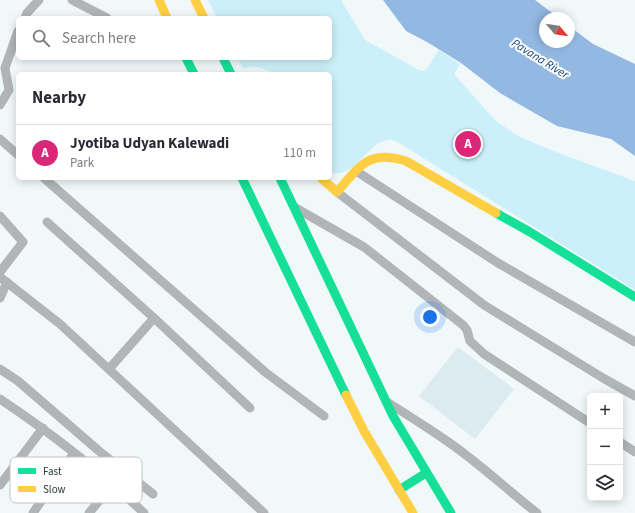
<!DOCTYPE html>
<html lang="en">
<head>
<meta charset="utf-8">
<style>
	:root { --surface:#fff; --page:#f7f7f7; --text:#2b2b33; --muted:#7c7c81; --line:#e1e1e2; --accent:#db2777 }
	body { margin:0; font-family:"Source Sans 3",sans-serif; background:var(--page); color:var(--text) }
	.controls { position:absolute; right:12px; bottom:12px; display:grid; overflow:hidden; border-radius:6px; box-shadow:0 2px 10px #0003 }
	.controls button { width:36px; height:36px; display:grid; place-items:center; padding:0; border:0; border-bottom:1px solid var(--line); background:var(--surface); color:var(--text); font:20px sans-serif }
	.compass { position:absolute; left:539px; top:12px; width:36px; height:36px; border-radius:50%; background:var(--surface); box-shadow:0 2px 10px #0003; rotate:119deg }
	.you { position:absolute; left:430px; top:317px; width:14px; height:14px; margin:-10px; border:3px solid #fff; border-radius:50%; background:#1a73e8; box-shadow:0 0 0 6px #1a73e833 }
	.badge { display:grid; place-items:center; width:26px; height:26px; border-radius:50%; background:var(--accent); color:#fff; font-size:13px; font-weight:700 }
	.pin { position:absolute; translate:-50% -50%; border:2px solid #fff; box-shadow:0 1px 4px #0006 }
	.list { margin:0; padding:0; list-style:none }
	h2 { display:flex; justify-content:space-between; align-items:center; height:52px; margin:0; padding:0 16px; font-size:17px }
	h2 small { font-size:13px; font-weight:400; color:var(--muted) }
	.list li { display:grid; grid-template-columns:26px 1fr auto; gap:12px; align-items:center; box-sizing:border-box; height:56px; padding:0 16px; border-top:1px solid var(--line) }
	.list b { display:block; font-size:15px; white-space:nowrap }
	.list p { margin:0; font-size:13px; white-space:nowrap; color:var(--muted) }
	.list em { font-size:13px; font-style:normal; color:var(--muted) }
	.icon { flex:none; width:22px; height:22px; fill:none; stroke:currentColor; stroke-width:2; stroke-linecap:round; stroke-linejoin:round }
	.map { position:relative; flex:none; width:635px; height:513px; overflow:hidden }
	.search { position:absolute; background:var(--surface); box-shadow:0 2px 10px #0003; left:16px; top:16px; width:316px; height:44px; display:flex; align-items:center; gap:10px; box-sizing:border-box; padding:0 14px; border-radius:6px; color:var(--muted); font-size:15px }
	.panel { position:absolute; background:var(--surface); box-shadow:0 2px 10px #0003; left:16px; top:72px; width:316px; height:108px; border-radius:6px }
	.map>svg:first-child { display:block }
	.built { fill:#dbebf0 }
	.green { fill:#ccf0f9 }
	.water { fill:#93b8e2 }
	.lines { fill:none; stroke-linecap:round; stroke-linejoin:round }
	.street { stroke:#b1b5b7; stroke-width:9 }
	.fast { stroke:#16e098; stroke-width:9 }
	.slow { stroke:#ffcf43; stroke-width:9 }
	.labels { text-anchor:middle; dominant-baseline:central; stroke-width:4; stroke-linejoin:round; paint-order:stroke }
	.water-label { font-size:12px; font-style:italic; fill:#0e4278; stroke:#fff }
	.key { fill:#fff; stroke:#c1c4c5; stroke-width:1 }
	.key-label { font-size:11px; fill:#2f3b3e }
</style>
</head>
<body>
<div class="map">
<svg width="635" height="513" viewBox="0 0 635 513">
	<rect width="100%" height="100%" fill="#f0f8fa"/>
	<!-- built -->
	<path class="built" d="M458 347 514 389 475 439 419 396Z"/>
	<!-- green -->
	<path class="green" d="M208 0H341L365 40 419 70 424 71 428 67 439 50 460 64 454 74 495 120 518 136 556 152 635 181V290L404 146C401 144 396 141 392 140 369 137 355 182 330 172V74H278L257 67 243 68 237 58H330V18H217Z"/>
	<!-- water -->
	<path class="water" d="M383 0H535L559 18H545V42H569V26L593 44 635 64V156L611 139 557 126 500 93 461 63 427 42 406 31Z"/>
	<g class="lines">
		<!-- street -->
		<g class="street">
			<path d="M72 0 107 18"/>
			<path d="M25 18 27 13 39 0"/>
			<path d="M0 105 9 90 5 68 18 31"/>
			<path d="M0 139 18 155"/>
			<path d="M356 171 498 263 635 342"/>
			<path d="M44 178 265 372 324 416"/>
			<path d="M337 192 484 305 603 378 635 396"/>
			<path d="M294 207 364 247 463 325 467 330 470 341 484 354 590 423"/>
			<path d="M0 216 23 242 0 272"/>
			<path d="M47 222 154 318"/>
			<path d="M0 277 60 324 264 513"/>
			<path d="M0 298 7 282"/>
			<path d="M0 369 18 381 99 451 153 494"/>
			<path d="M109 369 154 318 250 408"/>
			<path d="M0 399C51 433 100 471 144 513"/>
			<path d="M387 402C406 414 425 426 444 439 477 461 506 489 537 513"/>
			<path d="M620 442 635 452"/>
			<path d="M0 485 43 428"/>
			<path d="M33 513 74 453"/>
			<path d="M89 513 113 484"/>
		</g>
		<!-- fast -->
		<g class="fast">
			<path d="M186 58 194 74"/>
			<path d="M223 58 231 74"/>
			<path d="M242 178 346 395"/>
			<path d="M280 178 393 416 451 513"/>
			<path d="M496 213 530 232 635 297"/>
			<path d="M399 490 426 473"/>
		</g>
		<!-- slow -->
		<g class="slow">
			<path d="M159 0 167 18"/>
			<path d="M195 0 204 18"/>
			<path d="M321 178 337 192C360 166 368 149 406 161L496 213"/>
			<path d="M346 395 364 431 413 513"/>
		</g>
	</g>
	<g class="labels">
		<!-- water labels -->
		<g class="water-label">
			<text transform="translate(540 59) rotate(32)">Pavana River</text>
		</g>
	</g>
	<!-- legend -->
	<rect x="10" y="457" width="132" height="46" rx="6" class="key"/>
	<rect x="18" y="468" width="18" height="6" fill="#16e098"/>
	<rect x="18" y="486" width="18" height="6" fill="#ffcf43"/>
	<g class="key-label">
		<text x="43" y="475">Fast</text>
		<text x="43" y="493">Slow</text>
	</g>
</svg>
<div class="controls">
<button>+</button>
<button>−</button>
<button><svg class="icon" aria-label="layers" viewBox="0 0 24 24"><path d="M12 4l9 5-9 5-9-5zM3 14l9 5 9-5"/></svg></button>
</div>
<svg class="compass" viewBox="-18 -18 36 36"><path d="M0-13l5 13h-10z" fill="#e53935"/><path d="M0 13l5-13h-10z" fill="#7c7c81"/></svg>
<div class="you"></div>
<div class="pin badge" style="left:468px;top:144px">A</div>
<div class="search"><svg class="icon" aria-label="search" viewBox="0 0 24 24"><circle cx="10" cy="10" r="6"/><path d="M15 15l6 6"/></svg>Search here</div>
<section class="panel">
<h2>Nearby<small></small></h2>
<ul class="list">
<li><span class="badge">A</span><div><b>Jyotiba Udyan Kalewadi</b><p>Park</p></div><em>110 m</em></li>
</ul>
</section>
</div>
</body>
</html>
